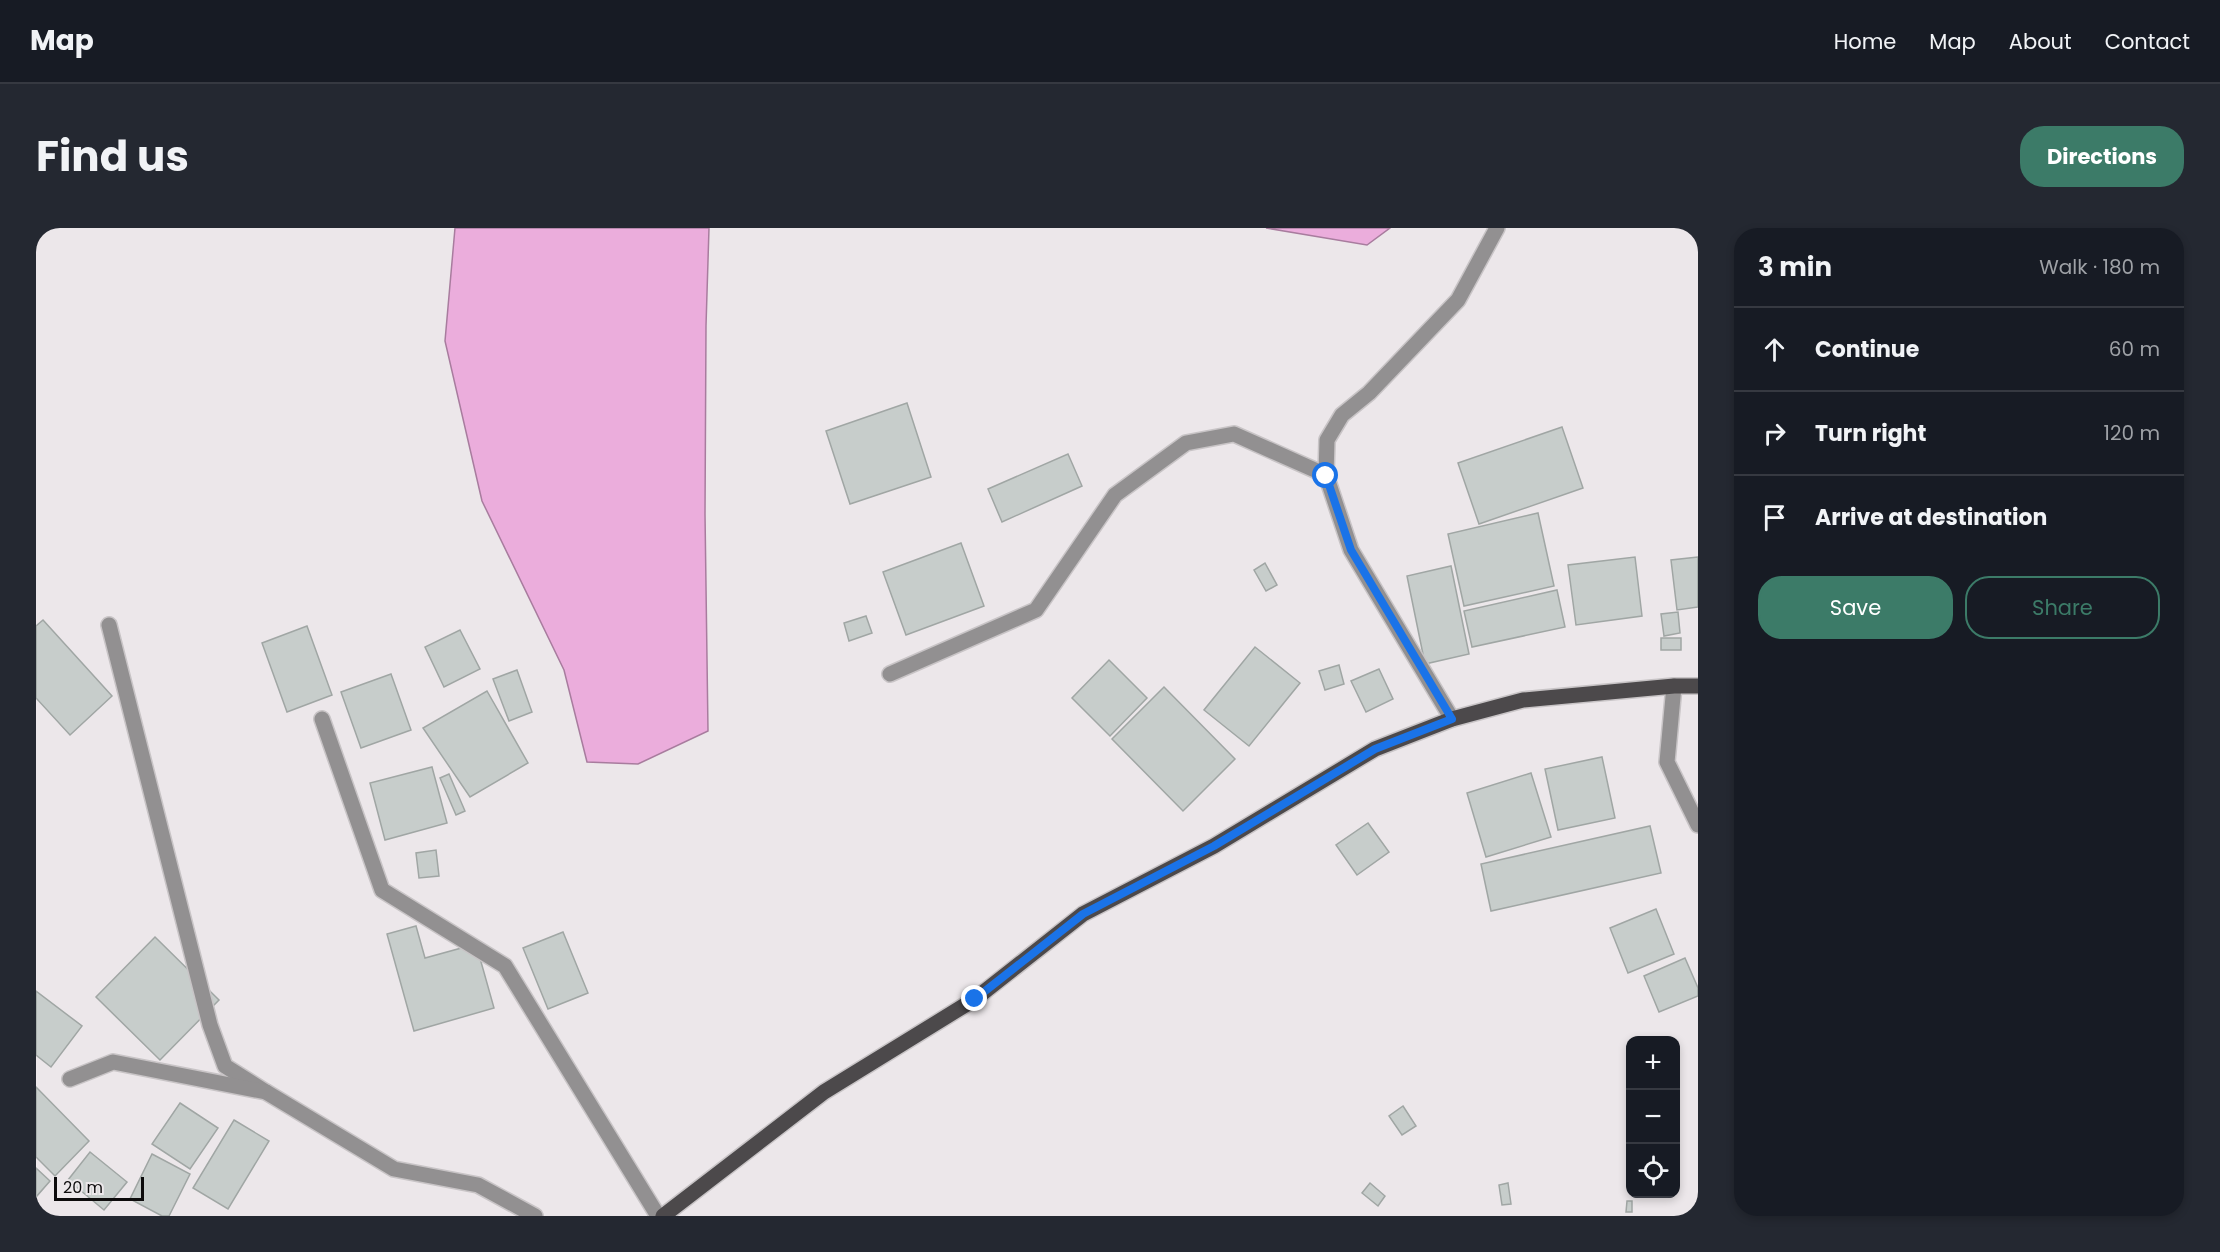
<!DOCTYPE html>
<html lang="en">
<head>
<meta charset="utf-8">
<style>
	:root { --surface:#171b24; --page:#242831; --text:#f1f3f6; --muted:#9ea1a6; --line:#363941; --accent:#3c7b68 }
	body { margin:0; font-family:Poppins,sans-serif; background:var(--page); color:var(--text) }
	.controls { position:absolute; right:18px; bottom:18px; display:grid; overflow:hidden; border-radius:12px; box-shadow:0 3px 9px #0003 }
	.controls button { width:54px; height:54px; display:grid; place-items:center; padding:0; border:0; border-bottom:2px solid var(--line); background:var(--surface); color:var(--text); font:30px sans-serif }
	.scale { position:absolute; left:18px; bottom:15px; width:90px; box-sizing:border-box; padding-left:6px; border:3px solid #0d0b0c; border-top:0; font-size:16px; line-height:21px; white-space:nowrap; color:#0d0b0c; -webkit-text-stroke:4px #ece7ea; paint-order:stroke }
	.stop { position:absolute; width:18px; height:18px; margin:-14px; border:4px solid #1a73e8; border-radius:50%; background:#fff }
	.stop.end { background:#1a73e8; border-color:#fff; box-shadow:0 2px 6px #0008 }
	.list { margin:0; padding:0; list-style:none }
	h2 { display:flex; justify-content:space-between; align-items:center; height:78px; margin:0; padding:0 24px; font-size:26px }
	h2 small { font-size:20px; font-weight:400; color:var(--muted) }
	.list li { display:grid; grid-template-columns:39px 1fr auto; gap:18px; align-items:center; box-sizing:border-box; height:84px; padding:0 24px; border-top:2px solid var(--line) }
	.list b { display:block; font-size:22px; white-space:nowrap }
	.list em { font-size:20px; font-style:normal; color:var(--muted) }
	.actions { display:flex; gap:12px; padding:18px 24px }
	.actions a { flex:1; padding:14px 0; border:2px solid var(--accent); border-radius:24px; text-align:center; font-size:21px; color:var(--accent) }
	.actions .main { background:var(--accent); color:#fff }
	.icon { flex:none; width:33px; height:33px; fill:none; stroke:currentColor; stroke-width:2; stroke-linecap:round; stroke-linejoin:round }
	.map { position:relative; flex:none; width:1662px; height:988px; overflow:hidden; border-radius:24px }
	header { display:flex; align-items:center; gap:36px; box-sizing:border-box; height:84px; padding:0 30px; background:var(--surface); border-bottom:2px solid var(--line) }
	header strong { font-size:28px }
	nav { display:flex; gap:33px; margin-inline-start:auto; font-size:21px }
	.intro { display:flex; align-items:center; justify-content:space-between; box-sizing:border-box; height:144px; padding:0 36px }
	h1 { margin:0; font-size:42px }
	.button { padding:15px 27px; border-radius:24px; background:var(--accent); color:#fff; font-size:21px; font-weight:700 }
	main { display:flex; gap:36px; padding:0 36px }
	aside { flex:1; background:var(--surface); border-radius:24px; box-shadow:0 3px 9px #0003 }
	.map>svg:first-child { display:block }
	.water { fill:#ebaddc; stroke:#a87c9e; stroke-width:1.5 }
	.building { fill:#c7cdcb; stroke:#a0a6a4; stroke-width:1.5 }
	.lines { fill:none; stroke-linecap:round; stroke-linejoin:round }
	.minor-casing { stroke:#c8c4c6; stroke-width:18 }
	.major-casing { stroke:#c8c4c6; stroke-width:18 }
	.minor { stroke:#929091; stroke-width:15 }
	.major { stroke:#4c494b; stroke-width:15 }
	.route { stroke:#1a73e8; stroke-width:8 }
</style>
</head>
<body>
<header>
<strong>Map</strong>
<nav><a>Home</a><a>Map</a><a>About</a><a>Contact</a></nav>
</header>
<div class="intro"><h1>Find us</h1><a class="button">Directions</a></div>
<main>
<div class="map">
<svg width="1662" height="988" viewBox="0 0 1662 988">
	<rect width="100%" height="100%" fill="#ece7ea"/>
	<!-- water -->
	<g class="water">
		<path d="M419 0H673L670 98 669 286 672 503 602 536 551 534 528 442 446 273 409 113Z"/>
		<path d="M1230 0H1354L1331 17Z"/>
	</g>
	<!-- building -->
	<g class="building">
		<path d="M871 175 895 249 814 276 790 203Z"/>
		<path d="M1526 199 1547 260 1443 296 1422 235Z"/>
		<path d="M1032 226 1046 258 966 294 952 261Z"/>
		<path d="M1502 285 1518 358 1428 378 1412 306Z"/>
		<path d="M925 315 948 378 870 407 847 344Z"/>
		<path d="M1599 329 1606 388 1540 397 1532 337Z"/>
		<path d="M1662 329V379L1641 382 1635 332Z"/>
		<path d="M1229 335 1241 357 1230 363 1218 342Z"/>
		<path d="M1415 338 1433 426 1389 436 1371 348Z"/>
		<path d="M1521 362 1529 399 1436 419 1428 383Z"/>
		<path d="M1642 384 1644 405 1628 408 1625 386Z"/>
		<path d="M830 388 836 405 813 413 808 395Z"/>
		<path d="M7 392 76 468 34 507 0 470V398Z"/>
		<path d="M271 398 296 467 251 484 226 415Z"/>
		<path d="M424 402 444 441 408 459 389 419Z"/>
		<rect x="1625" y="410" width="20" height="12"/>
		<path d="M1219 419 1264 455 1213 518 1168 482Z"/>
		<path d="M1073 432 1111 470 1074 508 1036 470Z"/>
		<path d="M1303 437 1308 456 1289 462 1283 443Z"/>
		<path d="M1343 441 1357 471 1330 484 1315 453Z"/>
		<path d="M481 442 496 484 473 493 457 451Z"/>
		<path d="M355 446 375 502 325 520 305 464Z"/>
		<path d="M1128 459 1199 531 1147 583 1076 511Z"/>
		<path d="M451 463 492 535 434 569 387 500Z"/>
		<path d="M1566 529 1579 590 1522 602 1509 541Z"/>
		<path d="M396 539 411 595 349 612 334 555Z"/>
		<path d="M1495 545 1515 609 1450 629 1431 565Z"/>
		<path d="M413 546 429 583 420 587 404 550Z"/>
		<path d="M1332 595 1353 624 1321 647 1300 617Z"/>
		<path d="M1614 598 1625 645 1455 683 1445 636Z"/>
		<path d="M400 622 403 648 383 650 380 625Z"/>
		<path d="M1620 681 1638 726 1592 745 1574 700Z"/>
		<path d="M380 698 389 730 440 716 458 780 378 803 351 706Z"/>
		<path d="M527 704 552 765 512 781 487 720Z"/>
		<path d="M119 709 183 772 124 832 60 769Z"/>
		<path d="M1649 730 1662 760V768L1623 784 1608 748Z"/>
		<path d="M0 763 46 798 15 839 0 827Z"/>
		<path d="M0 859 53 913 19 948 0 929Z"/>
		<path d="M144 875 182 900 154 941 116 916Z"/>
		<path d="M1367 878 1380 898 1366 907 1353 888Z"/>
		<path d="M198 892 233 913 192 981 157 960Z"/>
		<path d="M54 924 91 954 68 982 32 952Z"/>
		<path d="M116 926 154 946 133 988H126L94 971Z"/>
		<path d="M0 940 14 953 0 969Z"/>
		<path d="M1334 955 1349 968 1342 978 1326 965Z"/>
		<path d="M1472 955 1475 976 1466 977 1463 957Z"/>
		<path d="M1591 973H1596V984H1590Z"/>
	</g>
	<g class="lines">
		<defs>
			<g id="minor">
				<path d="M73 397 174 797 189 838 230 864"/>
				<path d="M854 446 1000 382 1079 267 1150 215 1198 206 1290 247"/>
				<path d="M1638 458 1631 534 1662 597"/>
				<path d="M286 491 346 662 469 738 622 988"/>
				<path d="M1416 491 1315 322 1290 247 1291 212 1306 187 1333 165 1422 72 1461 0"/>
				<path d="M34 851 77 834 230 864 358 941 442 957 499 988"/>
			</g>
			<path id="major" d="M627 988 788 864 939 771 1047 686 1178 618 1339 521 1416 491 1487 472 1638 458H1662"/>
		</defs>
		<!-- minor casing -->
		<use href="#minor" class="minor-casing"/>
		<!-- major casing -->
		<use href="#major" class="major-casing"/>
		<!-- minor -->
		<use href="#minor" class="minor"/>
		<!-- major -->
		<use href="#major" class="major"/>
	</g>
	<g class="lines">
		<!-- route -->
		<path class="route" d="M939 771 1047 686 1178 618 1339 521 1416 491 1315 322 1290 248"/>
	</g>
</svg>
<div class="controls">
<button>+</button>
<button>−</button>
<button><svg class="icon" aria-label="locate" viewBox="0 0 24 24"><circle cx="12" cy="12" r="6"/><path d="M12 2v4M12 18v4M2 12h4M18 12h4"/></svg></button>
</div>
<div class="scale">20 m</div>
<div class="stop" style="left:1290px;top:248px"></div>
<div class="stop end" style="left:939px;top:771px"></div>
</div>
<aside>
<h2>3 min<small>Walk · 180 m</small></h2>
<ul class="list">
<li><svg class="icon" aria-label="ahead" viewBox="0 0 24 24"><path d="M12 20V5M6 11l6-6 6 6"/></svg><div><b>Continue</b></div><em>60 m</em></li>
<li><svg class="icon" aria-label="right" viewBox="0 0 24 24"><path d="M7 20v-9h11M14 6l5 5-5 5"/></svg><div><b>Turn right</b></div><em>120 m</em></li>
<li><svg class="icon" aria-label="arrive" viewBox="0 0 24 24"><path d="M6 21V4h12l-3 4 3 4H6"/></svg><div><b>Arrive at destination</b></div></li>
</ul>
<div class="actions"><a class="main">Save</a><a>Share</a></div>
</aside>
</main>
</body>
</html>
